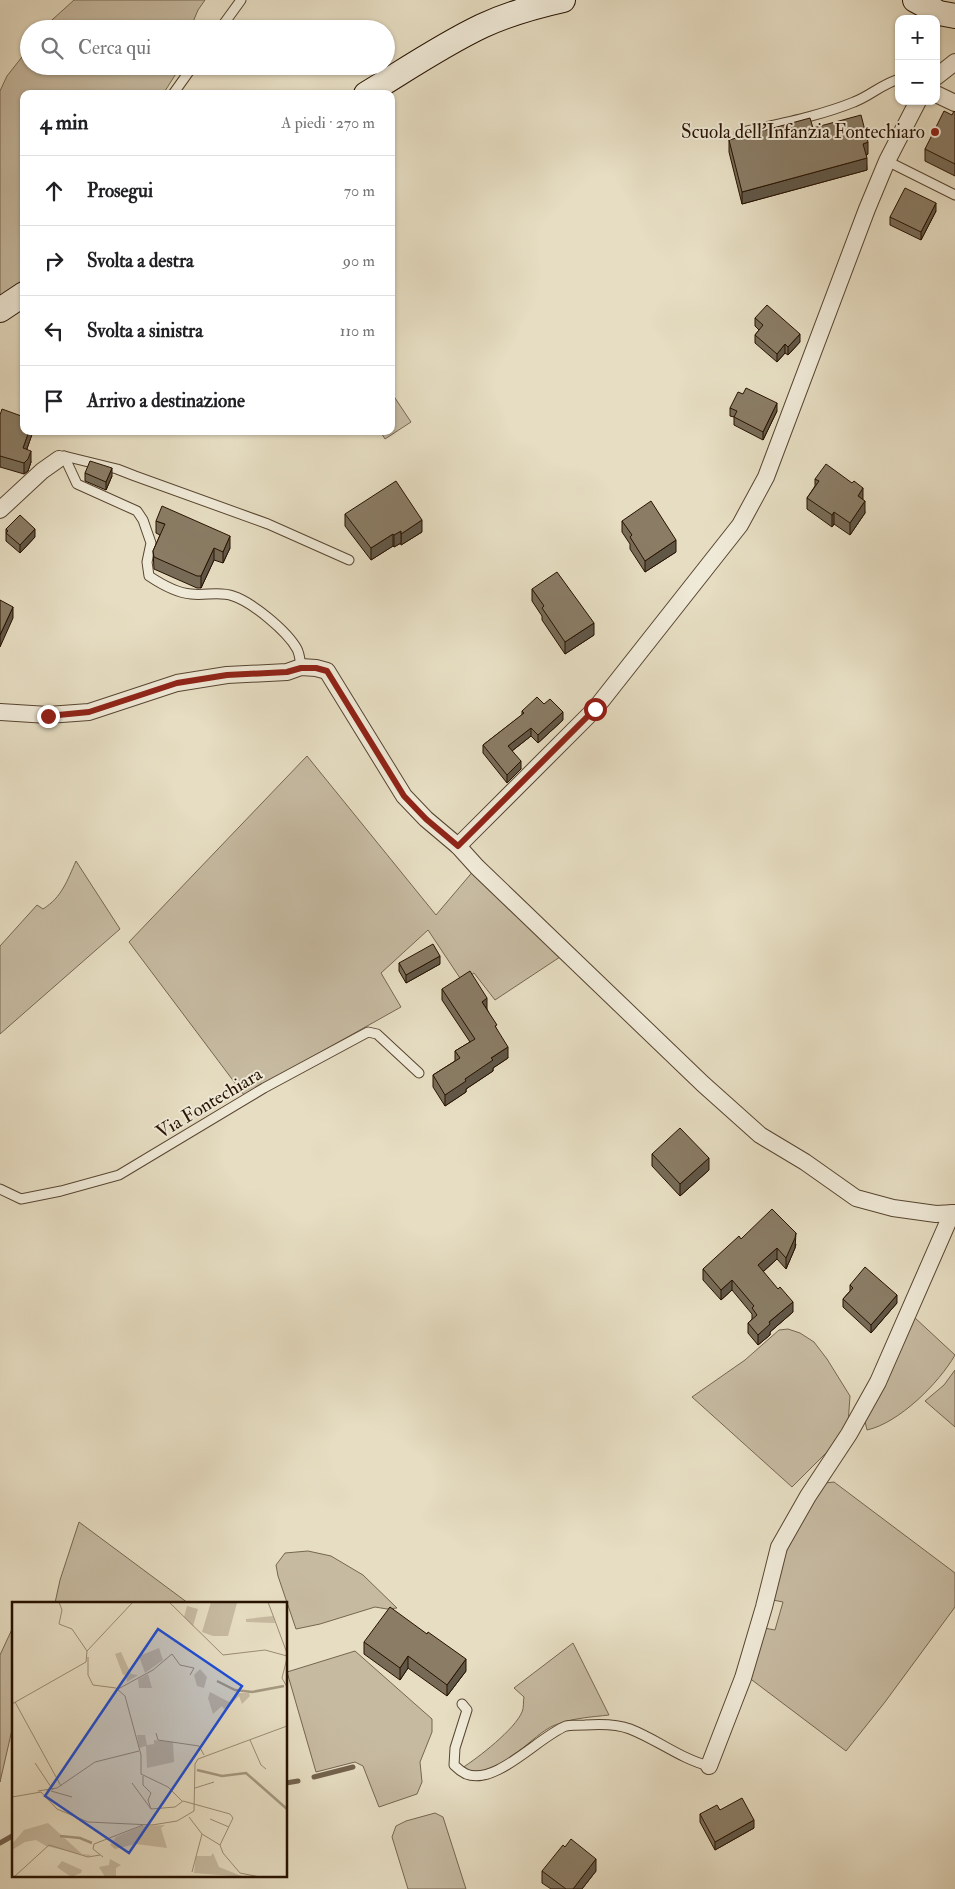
<!DOCTYPE html>
<html lang="it">
<head>
<meta charset="utf-8">
<style>
	:root { --surface:#fff; --page:#f2f2f2; --text:#202124; --muted:#757577; --line:#e0e0e0 }
	body { margin:0; font-family:"IM FELL Double Pica",serif; background:var(--page); color:var(--text) }
	.controls { position:absolute; right:15px; top:15px; display:grid; overflow:hidden; border-radius:10px; box-shadow:0 1px 4px #0004 }
	.controls button { width:45px; height:45px; display:grid; place-items:center; padding:0; border:0; border-bottom:1px solid var(--line); background:var(--surface); color:var(--text); font:25px sans-serif }
	.stop { position:absolute; width:15px; height:15px; margin:-11px; border:4px solid #8f2418; border-radius:50%; background:#fff }
	.stop.end { background:#8f2418; border-color:#fff; box-shadow:0 1px 5px #0008 }
	.list { margin:0; padding:0; list-style:none }
	h2 { display:flex; justify-content:space-between; align-items:center; height:65px; margin:0; padding:0 20px; font-size:21px }
	h2 small { font-size:16px; font-weight:400; color:var(--muted) }
	.list li { display:grid; grid-template-columns:32px 1fr auto; gap:15px; align-items:center; box-sizing:border-box; height:70px; padding:0 20px; border-top:1px solid var(--line) }
	.list b { display:block; font-size:19px; white-space:nowrap }
	.list em { font-size:16px; font-style:normal; color:var(--muted) }
	.icon { flex:none; width:28px; height:28px; fill:none; stroke:currentColor; stroke-width:2; stroke-linecap:round; stroke-linejoin:round }
	.map { position:relative; flex:none; width:955px; height:1889px; overflow:hidden }
	.search { position:absolute; background:var(--surface); box-shadow:0 1px 4px #0004; left:20px; top:20px; width:375px; height:55px; display:flex; align-items:center; gap:12px; box-sizing:border-box; padding:0 18px; border-radius:28px; color:var(--muted); font-size:19px }
	.panel { position:absolute; background:var(--surface); box-shadow:0 1px 4px #0004; left:20px; top:90px; width:375px; height:345px; border-radius:10px }
	.map>svg:first-child { display:block }
	.green { fill:#c6baa1; stroke:#766650 }
	.lines { fill:none; stroke-linecap:round; stroke-linejoin:round }
	.stream { stroke:#73624d; stroke-width:5 }
	.lane-casing { stroke:#574530; stroke-width:11 }
	.street-casing { stroke:#574530; stroke-width:18 }
	.secondary-casing { stroke:#271200; stroke-width:26 }
	.lane { stroke:#efe9d7; stroke-width:9 }
	.street { stroke:#efe9d7; stroke-width:16 }
	.secondary { stroke:#efe9d7; stroke-width:24 }
	.wall { fill:#776b57; stroke:#271200 }
	.shaded-wall { fill:#615747; stroke:#271200 }
	.building { fill:#8a7c65; stroke:#271200 }
	.route { stroke:#8f2418; stroke-width:6 }
	.poi-dot { fill:#8f2418; stroke:#efe9d7; stroke-width:2 }
	.labels { text-anchor:middle; dominant-baseline:central; stroke-width:4; stroke-linejoin:round; paint-order:stroke }
	.poi-label { font-size:19px; fill:#271200; stroke:#efe9d7; text-anchor:end }
	.street-label { font-size:19px; fill:#271200; stroke:#efe9d7 }
	.inset-river { fill:none; stroke:#a59880; stroke-width:2.5 }
	.inset-road { fill:none; stroke:#9a8c74; stroke-width:1 }
	.view { fill:#1d4ed8; fill-opacity:0.15; stroke:#1d4ed8; stroke-width:2.5 }
	.inset-edge { fill:none; stroke:#271200; stroke-width:2.5 }
</style>
</head>
<body>
<div class="map">
<svg width="955" height="1889" viewBox="0 0 955 1889">
	<rect width="100%" height="100%" fill="#e6ddc2"/>
	<filter id="stains"><feTurbulence type="fractalNoise" baseFrequency=".004" numOctaves="4"/><feColorMatrix values="0 0 0 0 .2 0 0 0 0 .09 0 0 0 0 .02 0 0 0 .5 -.17"/></filter>
	<radialGradient id="worn" r=".72"><stop offset=".6" stop-color="#630" stop-opacity="0"/><stop offset="1" stop-color="#630" stop-opacity=".3"/></radialGradient>
	<!-- green -->
	<g class="green">
		<path d="M74 0H205L198 10 190 29H42Z"/>
		<path d="M29 48V66H181L163 94H24V284L0 300V91L7 76Z"/>
		<path d="M391 392 411 422 385 439 380 431H391Z"/>
		<path d="M307 756 436 915 475 869 563 955 495 1000 474 973 462 981 428 930 381 973 401 1007 244 1095 129 942Z"/>
		<path d="M76 861 120 929 0 1034V946L37 905 43 909C62 897 67 881 76 861Z"/>
		<path d="M914 1317 955 1355C939 1383 899 1423 867 1430L864 1417Z"/>
		<path d="M788 1329 800 1333 814 1342 827 1359 850 1396 848 1424 827 1452 792 1487 692 1397 745 1360 779 1330Z"/>
		<path d="M955 1370V1427L925 1401 944 1385Z"/>
		<path d="M834 1482 955 1573V1607L885 1702 846 1751 748 1677 764 1628 775 1630 783 1602 773 1600 784 1555 824 1483Z"/>
		<path d="M79 1522 188 1603H55L60 1580Z"/>
		<path d="M308 1551 331 1556 363 1575 397 1608 387 1609 375 1607 320 1624 296 1629 278 1576 276 1565 285 1553Z"/>
		<path d="M14 1625V1721L0 1782V1655Z"/>
		<path d="M573 1643 609 1715C592 1717 572 1718 555 1725 532 1734 503 1775 477 1772 472 1772 467 1769 462 1768 478 1758 515 1729 522 1712 524 1708 523 1702 524 1697L514 1688Z"/>
		<path d="M355 1651 432 1719V1732L420 1762 422 1782 417 1794 379 1807 363 1766 355 1762 316 1772 287 1672Z"/>
		<path d="M435 1813 443 1817 466 1889H408L392 1837 396 1826 406 1821Z"/>
	</g>
	<g class="lines">
		<!-- stream -->
		<g class="stream">
			<path d="M314 1777 353 1767"/>
			<path d="M286 1783 298 1781"/>
			<path d="M0 1843 14 1835"/>
		</g>
		<defs>
			<g id="lane">
				<path d="M220 29 241 0"/>
				<path d="M173 94 193 66"/>
				<path d="M739 133C777 124 817 117 854 102 870 96 882 84 899 79"/>
				<path d="M887 161 955 195"/>
				<path d="M64 456 77 484 137 511 143 520 151 543 147 562 149 576C161 584 176 593 191 594 204 596 220 591 233 596 252 602 287 631 297 649 300 655 300 661 301 667"/>
				<path d="M61 458 64 456 117 469 135 476 268 524 349 560"/>
				<path d="M0 1189 21 1199 61 1191 119 1175 264 1088 368 1032 377 1034 419 1073"/>
				<path d="M462 1704 467 1710 455 1748 454 1765C457 1768 462 1772 466 1774 496 1786 538 1737 566 1726 572 1725 579 1725 585 1725 599 1724 617 1724 630 1729 658 1740 681 1759 709 1766"/>
			</g>
			<g id="street">
				<path d="M936 77 955 62"/>
				<path d="M936 94 955 103"/>
				<path d="M0 510 42 471 59 459"/>
				<path d="M0 712 48 715 89 712 177 683 227 675 287 672 301 667 316 668 327 671 404 796 426 819 458 846 477 867 703 1084 760 1135 805 1162 856 1198 893 1208 936 1214 955 1213"/>
				<path d="M458 846 595 709 740 525 766 477 867 209 887 161 918 101"/>
				<path d="M709 1766 743 1678 764 1607 779 1547 808 1496 849 1434 878 1382 952 1213"/>
			</g>
			<g id="secondary">
				<path d="M915 0 939 13 955 16"/>
				<path d="M366 94C404 71 442 45 482 26 508 14 536 6 563 0"/>
				<path d="M0 310 24 294"/>
			</g>
		</defs>
		<!-- lane casing -->
		<use href="#lane" class="lane-casing"/>
		<!-- street casing -->
		<use href="#street" class="street-casing"/>
		<!-- secondary casing -->
		<use href="#secondary" class="secondary-casing"/>
		<!-- lane -->
		<use href="#lane" class="lane"/>
		<!-- street -->
		<use href="#street" class="street"/>
		<!-- secondary -->
		<use href="#secondary" class="secondary"/>
	</g>
	<!-- wall -->
	<g class="wall">
		<path d="M955 112V176L925 161V149Z"/>
		<path d="M813 128 868 154 866 155 867 170 742 204 729 152V140Z"/>
		<path d="M936 211 921 240 890 225V217Z"/>
		<path d="M755 318 800 342 788 355 785 353 777 362 755 343V335L759 330 755 326Z"/>
		<path d="M730 408 777 411 763 440 734 425V417L730 416Z"/>
		<path d="M0 415 33 431 27 449 31 462 28 471 24 474 0 467Z"/>
		<path d="M85 473 112 476 106 490 85 481Z"/>
		<path d="M815 479 863 500 865 513 850 535 834 524 832 527 807 509V498L815 486Z"/>
		<path d="M345 514 422 532 401 545V543L394 547 393 546 371 560 345 526Z"/>
		<path d="M156 521 230 548 223 563 214 560 201 588H197L154 569 153 551 160 535 156 533Z"/>
		<path d="M622 521 676 552 645 572 630 549V544L622 532Z"/>
		<path d="M6 529 35 537 20 553 6 541Z"/>
		<path d="M532 589 594 635 565 654 542 620V616L532 601Z"/>
		<path d="M544 704 563 720 538 743 531 736 512 751 521 769 507 783 483 753V745L522 715V711Z"/>
		<path d="M399 963 440 964 406 983 399 971Z"/>
		<path d="M442 989 487 1009 497 1030 508 1058 493 1068V1071L466 1089V1092L445 1106 433 1087V1075L455 1061V1051L470 1042 442 1000Z"/>
		<path d="M652 1154 709 1170 680 1196 652 1166Z"/>
		<path d="M741 1239 796 1244 795 1248 786 1269 777 1259 763 1272 793 1312 770 1332V1335L758 1345 748 1333V1323L752 1319V1314L732 1290 721 1300 703 1280V1269Z"/>
		<path d="M850 1285 897 1303 871 1333 843 1307V1299L850 1291Z"/>
		<path d="M427 1634 466 1671 447 1696 408 1668 400 1680 364 1654V1642Z"/>
		<path d="M720 1810 754 1828 715 1850 700 1822V1814Z"/>
		<path d="M542 1871H596L582 1889H551L542 1883Z"/>
	</g>
	<!-- shaded-wall -->
	<g class="shaded-wall">
		<path d="M868 142V154L863 155V144Z"/>
		<path d="M867 158V170L742 204V192Z"/>
		<path d="M936 203V211L921 240V232Z"/>
		<path d="M800 334V342L788 355V347Z"/>
		<path d="M785 344V353L777 362V354Z"/>
		<path d="M777 403V411L763 440V432Z"/>
		<path d="M29 431H33V432L23 459V448Z"/>
		<path d="M31 451V462L28 471 24 474V463Z"/>
		<path d="M112 468V476L106 490V482Z"/>
		<path d="M863 488V500L858 496Z"/>
		<path d="M865 501V513L850 535V523Z"/>
		<path d="M834 512V524L832 527V515Z"/>
		<path d="M422 520V532L401 545V534Z"/>
		<path d="M35 529V537L20 553V545Z"/>
		<path d="M401 531V543L394 547V535Z"/>
		<path d="M393 534V546L371 560V548Z"/>
		<path d="M230 536V548L223 563V552Z"/>
		<path d="M676 540V552L645 572V561Z"/>
		<path d="M214 548V560L201 588V576Z"/>
		<path d="M13 607V618L0 647V635Z"/>
		<path d="M594 623V635L565 654V642Z"/>
		<path d="M563 712V720L538 743V735Z"/>
		<path d="M531 728V736L508 754V746Z"/>
		<path d="M521 761V769L507 783V775Z"/>
		<path d="M440 956V964L406 983V975Z"/>
		<path d="M487 998V1009L482 1002Z"/>
		<path d="M508 1047V1058L493 1068V1071L466 1089V1092L445 1106V1095L491 1058Z"/>
		<path d="M709 1158V1170L680 1196V1184Z"/>
		<path d="M796 1233 795 1248 786 1269V1258Z"/>
		<path d="M777 1248V1259L758 1276V1265Z"/>
		<path d="M732 1280V1290L721 1300V1290Z"/>
		<path d="M897 1295V1303L871 1333V1325Z"/>
		<path d="M793 1302V1312L770 1332V1335L758 1345V1335L769 1322Z"/>
		<path d="M408 1656V1668L400 1680V1668Z"/>
		<path d="M466 1659V1671L447 1696V1685Z"/>
		<path d="M754 1820V1828L715 1850V1842Z"/>
		<path d="M596 1859V1871L582 1889H573Z"/>
	</g>
	<!-- building -->
	<g class="building">
		<path d="M944 111 952 115 954 111 955 112V164L925 149Z"/>
		<path d="M861 115 868 142 863 144 867 158 742 192 729 140 810 118 813 128Z"/>
		<path d="M905 188 936 203 921 232 890 217Z"/>
		<path d="M767 305 800 334 788 347 785 344 777 354 755 335 763 325 755 318Z"/>
		<path d="M746 388 777 403 763 432 734 417 737 411 730 408 738 392 743 394Z"/>
		<path d="M2 409 24 417V431H29L23 448 31 451 28 459 24 463 0 456V415Z"/>
		<path d="M90 461 112 468 106 482 85 473Z"/>
		<path d="M826 464 852 483 854 481 863 488 858 496 865 501 850 523 834 512 832 515 807 498 819 481 815 479Z"/>
		<path d="M396 481 422 520 401 534V531L394 535 393 534 371 548 345 514Z"/>
		<path d="M651 501 676 540 645 561 630 537 632 535 622 521Z"/>
		<path d="M162 506 230 536 223 552 214 548 201 576H197L154 557 153 551 165 524 156 521Z"/>
		<path d="M20 515 35 529 20 545 6 533 8 531 6 529Z"/>
		<path d="M557 572 594 623 565 642 542 608 544 606 532 589Z"/>
		<path d="M0 600 13 607 0 635Z"/>
		<path d="M537 697 544 704 550 699 563 712 538 735 531 728 508 746 521 761 507 775 483 745 524 713 522 711Z"/>
		<path d="M433 944 440 956 406 975 399 963Z"/>
		<path d="M470 971 487 998 482 1002 497 1025 495 1026 508 1047 491 1058 493 1060 465 1079 466 1081 445 1095 433 1075 460 1058 455 1051 475 1039 442 989Z"/>
		<path d="M680 1128 709 1158 680 1184 652 1154Z"/>
		<path d="M772 1209 796 1233 795 1238 786 1258 777 1248 758 1265 778 1289 780 1287 793 1302 769 1322 770 1324 758 1335 748 1323 757 1315 752 1308 754 1306 732 1280 721 1290 703 1269 739 1236 741 1239Z"/>
		<path d="M865 1267 897 1295 871 1325 843 1299 853 1288 850 1285Z"/>
		<path d="M390 1607 427 1634 428 1632 466 1659 447 1685 408 1656 400 1668 364 1642Z"/>
		<path d="M742 1798 754 1820 715 1842 700 1814 717 1805 720 1810Z"/>
		<path d="M571 1839 596 1859 573 1889H566L542 1871 563 1845 565 1847Z"/>
	</g>
	<g class="lines">
		<!-- route -->
		<path class="route" d="M48 716 89 712 177 683 227 675 287 672 301 668H316L327 671 404 796 426 819 458 846 595 709"/>
	</g>
	<!-- markers -->
	<circle class="poi-dot" cx="935" cy="132" r="5"/>
	<g class="labels">
		<!-- poi labels -->
		<g class="poi-label">
			<text x="925" y="132">Scuola dell'Infanzia Fontechiaro</text>
		</g>
		<!-- street labels -->
		<g class="street-label">
			<text transform="translate(209 1103) rotate(-31)">Via Fontechiara</text>
		</g>
	</g>
	<!-- overview -->
	<g transform="translate(12 1602)">
		<rect width="275" height="275" fill="#e6ddc2"/>
		<path d="M199 0 225 1 216 34H201L190 30ZM175 4 186 7 181 24 172 15ZM261 14 263 21 234 20V17ZM147 46 151 58 133 71 127 54ZM109 50 119 72 126 73 115 80 114 74 118 72 111 73 103 52ZM188 67 195 75 192 86 185 84 182 73ZM136 72 140 86H127L126 77ZM198 90 217 100 227 91H237L238 94 230 102 227 94 218 103 212 107 210 104 201 112 196 96ZM125 133H133L135 143 142 142V138L161 140 162 160 135 166 134 144 127 146ZM36 221 70 252 80 253 76 254 34 244 24 238 13 240 0 248V242L12 228ZM153 223 149 226 155 246 124 242 103 247 98 243 104 235 130 224ZM201 251 207 265 232 275 182 271 184 254H199ZM98 257 109 263 104 266V275H93L87 265 97 263ZM50 259 70 268 69 271 59 275 45 265Z" fill="#c6baa1"/>
		<path class="inset-river" d="M205 79 223 88 240 90 272 84M185 168 210 174 234 171 275 207M48 234 68 236 80 241"/>
		<path class="inset-road" d="M47 0 50 8 47 22 60 27 75 49M157 0 211 53 253 48 275 54M256 0 275 51M76 55V73L81 83 104 86 113 94 129 153V172L156 185 170 199M275 56 270 76 275 85M106 87 141 68 160 52 168 63 182 66 178 73M3 100 49 184M0 102 74 60 75 49 121 0M144 131 146 138 187 144 192 153M238 138 249 163 254 167M23 161 41 188M131 174V183L139 191 136 198 139 207M120 181 139 207 163 205 171 199 218 212 221 216 208 243 211 251 228 271 248 275M183 186 202 180M26 189 45 186 83 160 127 149M39 189 60 195M0 195 29 190 45 207 76 220 140 223 165 219 182 209 183 162 186 157 275 124M177 215 190 232 208 243M198 217 217 225M91 255 81 247 82 242 131 223M180 270 190 232M2 275 37 243 76 255 88 253M139 275H191"/>
		<path class="view" d="M146 27 230 84 117 251 33 194Z"/>
		<rect width="275" height="275" class="inset-edge"/>
	</g>
	<rect width="100%" height="100%" filter="url(#stains)"/>
	<rect width="100%" height="100%" fill="url(#worn)"/>
</svg>
<div class="controls">
<button>+</button>
<button>−</button>
</div>
<div class="stop" style="left:595px;top:709px"></div>
<div class="stop end" style="left:48px;top:716px"></div>
<div class="search"><svg class="icon" aria-label="search" viewBox="0 0 24 24"><circle cx="10" cy="10" r="6"/><path d="M15 15l6 6"/></svg>Cerca qui</div>
<section class="panel">
<h2>4 min<small>A piedi · 270 m</small></h2>
<ul class="list">
<li><svg class="icon" aria-label="ahead" viewBox="0 0 24 24"><path d="M12 20V5M6 11l6-6 6 6"/></svg><div><b>Prosegui</b></div><em>70 m</em></li>
<li><svg class="icon" aria-label="right" viewBox="0 0 24 24"><path d="M7 20v-9h11M14 6l5 5-5 5"/></svg><div><b>Svolta a destra</b></div><em>90 m</em></li>
<li><svg class="icon" aria-label="left" viewBox="0 0 24 24"><path d="M17 20v-9H6M10 6l-5 5 5 5"/></svg><div><b>Svolta a sinistra</b></div><em>110 m</em></li>
<li><svg class="icon" aria-label="arrive" viewBox="0 0 24 24"><path d="M6 21V4h12l-3 4 3 4H6"/></svg><div><b>Arrivo a destinazione</b></div></li>
</ul>
</section>
</div>
</body>
</html>
